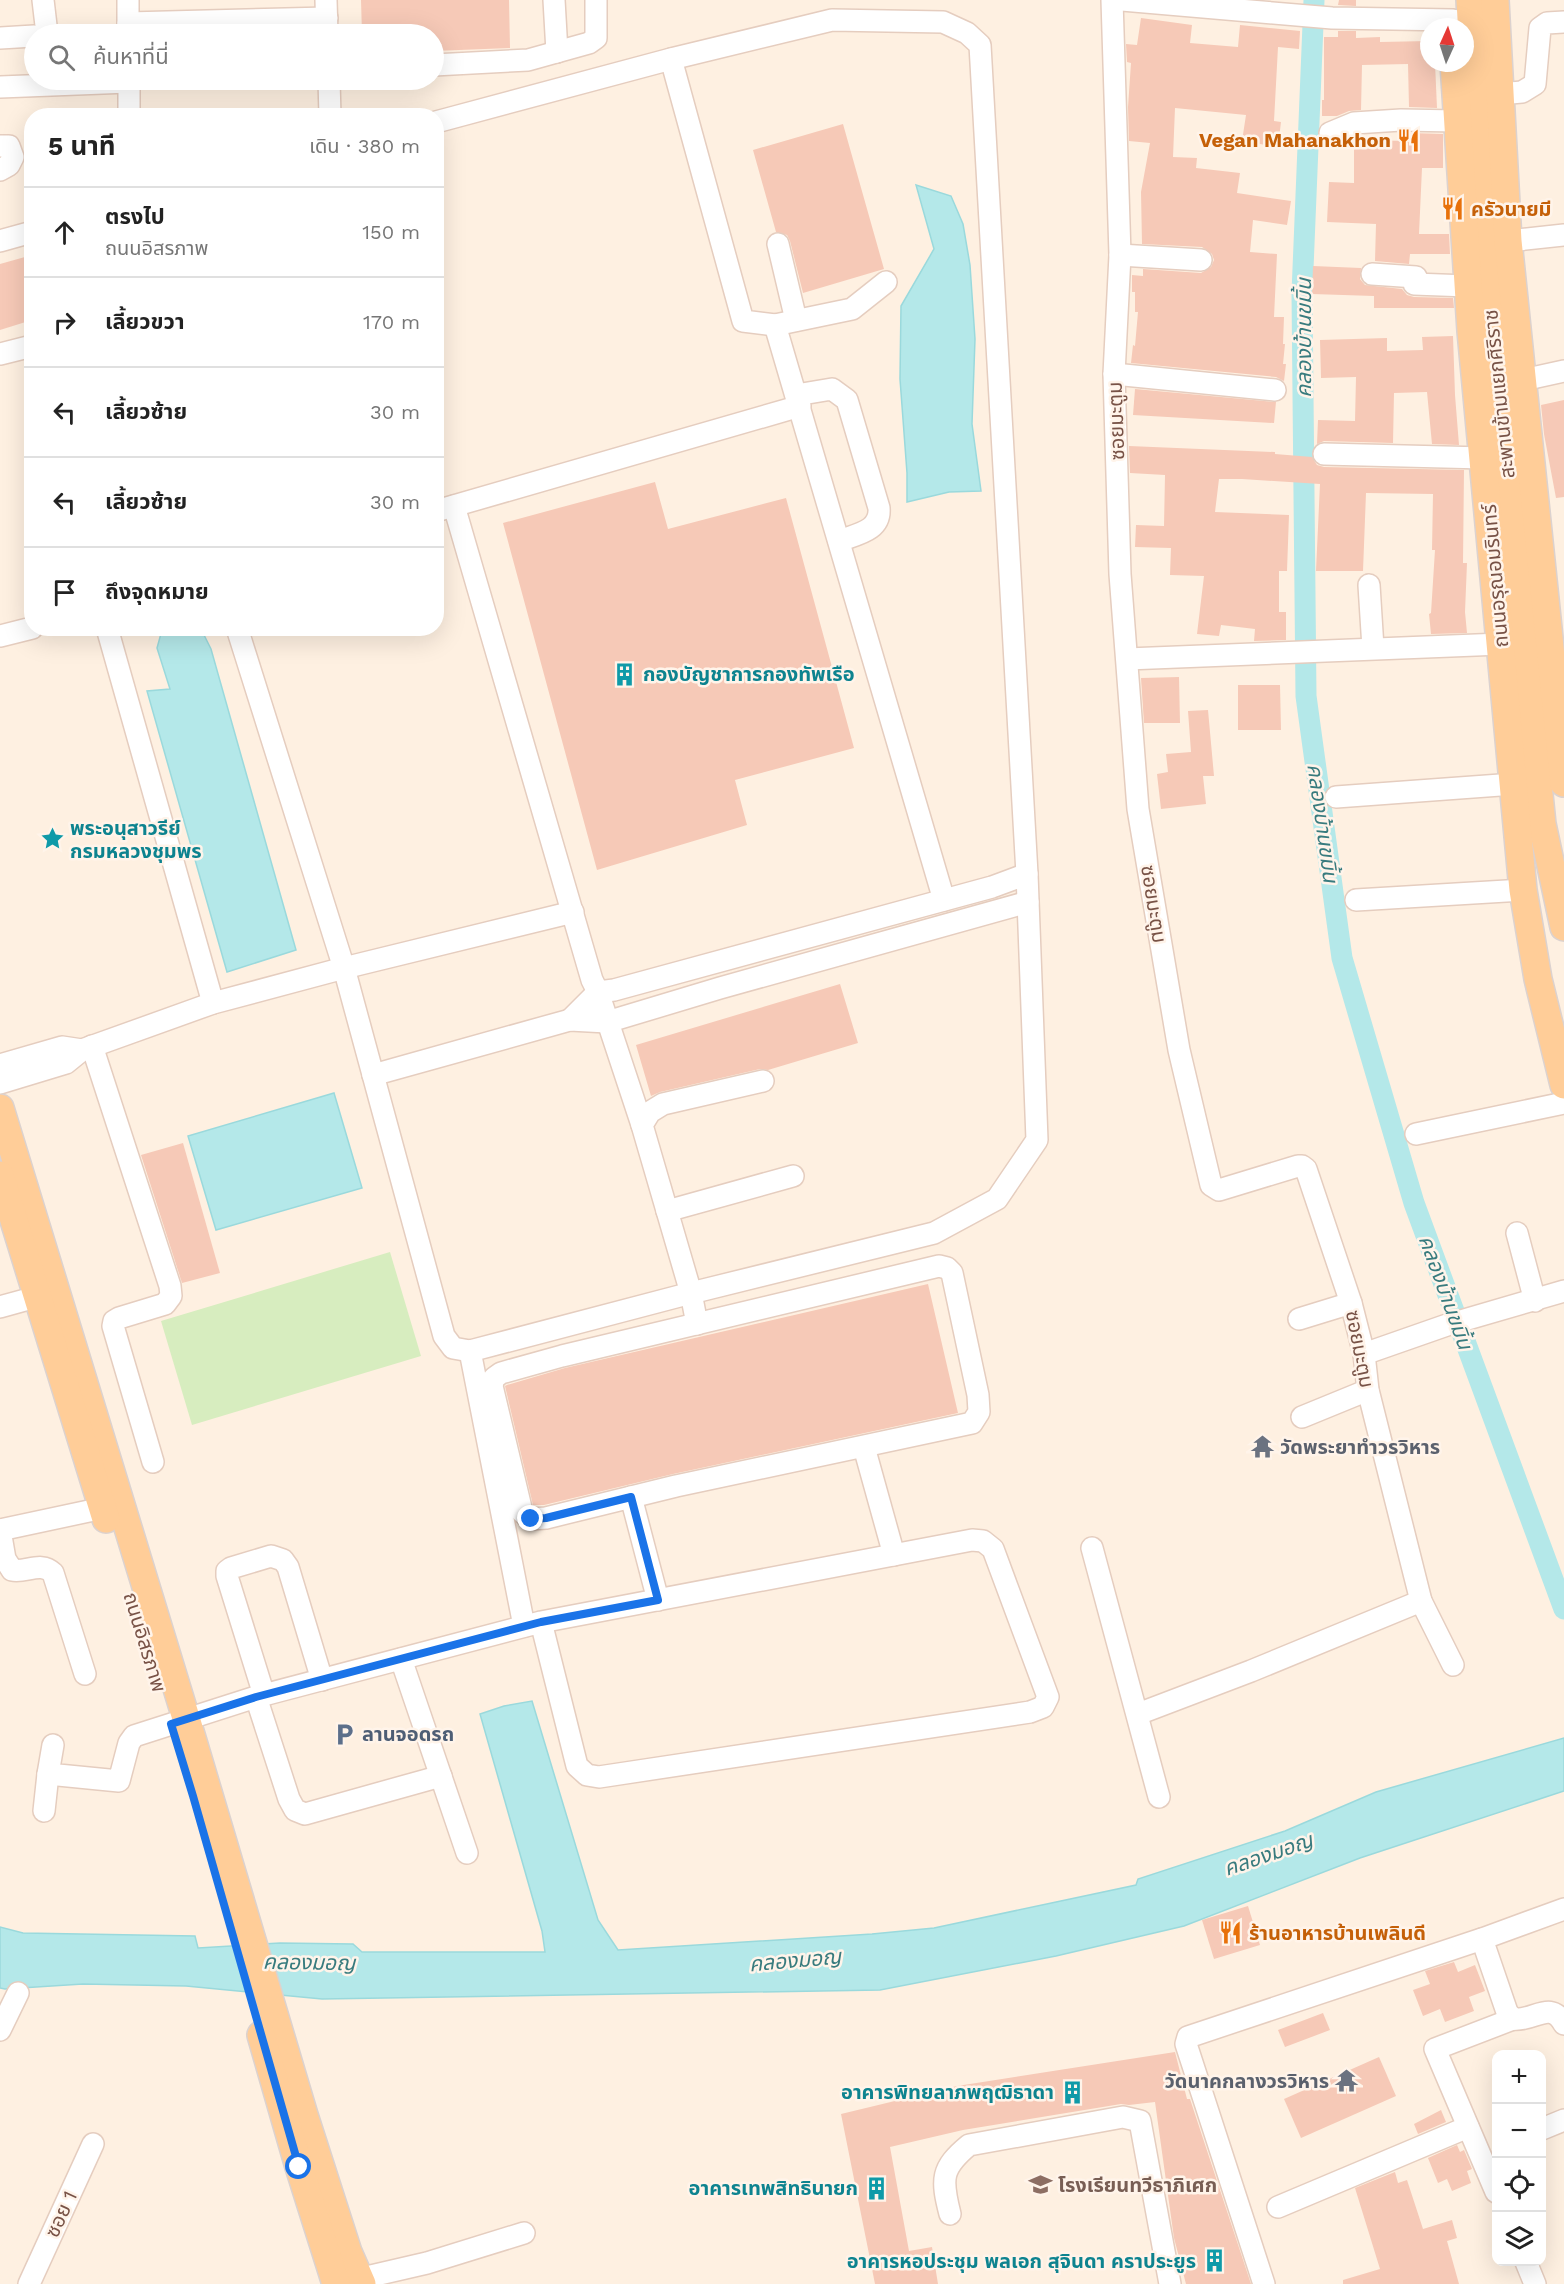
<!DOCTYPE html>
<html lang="th">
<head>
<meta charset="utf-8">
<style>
	:root { --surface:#fff; --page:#f6f6f6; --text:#222; --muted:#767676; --line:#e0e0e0 }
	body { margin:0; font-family:"Work Sans","Noto Sans Thai",sans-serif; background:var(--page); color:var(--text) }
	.controls { position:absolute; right:18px; bottom:18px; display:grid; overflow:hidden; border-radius:12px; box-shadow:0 6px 24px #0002 }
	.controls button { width:54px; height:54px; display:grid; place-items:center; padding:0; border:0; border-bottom:2px solid var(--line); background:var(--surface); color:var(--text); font:30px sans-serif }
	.compass { position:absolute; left:1420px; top:18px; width:54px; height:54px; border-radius:50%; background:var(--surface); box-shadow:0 6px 24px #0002; rotate:3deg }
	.stop { position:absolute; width:18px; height:18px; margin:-14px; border:4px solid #1a73e8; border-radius:50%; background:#fff }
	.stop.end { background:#1a73e8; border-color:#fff; box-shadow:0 2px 6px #0008 }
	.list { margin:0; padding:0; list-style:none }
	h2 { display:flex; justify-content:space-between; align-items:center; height:78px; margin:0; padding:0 24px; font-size:26px }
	h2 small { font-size:20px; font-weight:400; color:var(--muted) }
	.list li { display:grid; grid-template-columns:39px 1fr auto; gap:18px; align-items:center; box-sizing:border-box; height:90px; padding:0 24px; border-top:2px solid var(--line) }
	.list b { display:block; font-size:22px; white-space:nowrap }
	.list p { margin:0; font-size:20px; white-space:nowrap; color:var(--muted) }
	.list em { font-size:20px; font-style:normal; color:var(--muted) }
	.icon { flex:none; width:33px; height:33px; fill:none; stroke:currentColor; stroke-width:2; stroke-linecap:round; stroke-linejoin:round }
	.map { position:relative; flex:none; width:1564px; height:2284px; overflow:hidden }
	.search { position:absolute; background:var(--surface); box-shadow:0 6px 24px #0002; left:24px; top:24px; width:420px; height:66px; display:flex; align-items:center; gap:15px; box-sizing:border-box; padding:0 21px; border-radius:33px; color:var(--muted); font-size:22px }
	.panel { position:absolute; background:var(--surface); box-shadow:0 6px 24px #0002; left:24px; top:108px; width:420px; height:528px; border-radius:24px }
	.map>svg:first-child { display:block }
	.green { fill:#d7edbf }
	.water { fill:#b4e8e9; stroke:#9ad9dc; stroke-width:1.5 }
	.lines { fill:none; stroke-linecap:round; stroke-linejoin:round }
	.canal { stroke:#b4e8e9; stroke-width:21 }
	.building { fill:#f6c9b7 }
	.minor-casing { stroke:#e5cdbf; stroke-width:24 }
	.major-casing { stroke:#dcd2cf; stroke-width:30 }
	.minor { stroke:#fff; stroke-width:21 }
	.major { stroke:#ffcd98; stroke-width:27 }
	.route { stroke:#1a73e8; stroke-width:8 }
	.labels { text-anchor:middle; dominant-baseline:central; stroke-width:5; stroke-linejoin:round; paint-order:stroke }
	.food-label { font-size:20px; font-weight:bold; fill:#c56008; stroke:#fff4ea; text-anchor:start }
	.street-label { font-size:20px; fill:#785246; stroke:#fff4ea }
	.culture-label { font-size:20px; font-weight:bold; fill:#0d838f; stroke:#fff4ea; text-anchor:end }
	.worship-label { font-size:20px; font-weight:bold; fill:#5b616d; stroke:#fff4ea; text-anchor:start }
	.service-label { font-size:20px; font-weight:bold; fill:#4e5e75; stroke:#fff4ea; text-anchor:start }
	.education-label { font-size:20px; font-weight:bold; fill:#785e54; stroke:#fff4ea; text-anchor:start }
	.water-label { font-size:21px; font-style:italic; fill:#387b7e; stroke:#fff4ea }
</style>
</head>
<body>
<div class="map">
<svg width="1564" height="2284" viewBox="0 0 1564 2284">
	<rect width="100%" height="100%" fill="#fef0e1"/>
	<!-- green -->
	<path class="green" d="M390 1252 421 1356 192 1425 161 1321Z"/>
	<!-- water -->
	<g class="water">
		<path d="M916 185 951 196 963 224 970 265 975 339 972 424 981 491 949 492 907 502V473L900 379 901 306 934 249Z"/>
		<path d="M164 629H201L211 649 296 950 227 972 147 691 170 689 157 648 162 630Z"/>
		<path d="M334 1093 362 1188 216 1230 188 1136Z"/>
		<path d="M532 1701 598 1920 618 1950 872 1934 934 1928 1136 1885 1138 1879 1285 1831 1376 1792 1564 1738V1791L1360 1858 1184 1926 1056 1956 880 1990 322 1999 186 1986 83 1984 5 1989 0 1988V1927L23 1933 195 1936 198 1948 280 1943 353 1944 362 1952H545L542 1931 480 1714 504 1706Z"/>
	</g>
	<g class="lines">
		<!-- canal -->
		<path class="canal" d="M1314 0 1302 293 1306 696 1342 958 1414 1203 1564 1609"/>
	</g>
	<!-- building -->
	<g class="building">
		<path d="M361 0H509L510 48 434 51V34H362Z"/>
		<path d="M1339 0H1356V6L1338 5Z"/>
		<path d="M1141 18 1192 25 1190 43 1238 47 1240 25 1300 31 1299 49 1278 47 1274 121 1281 122 1278 147 1242 141 1246 115 1175 108 1173 157 1197 158 1196 168 1240 173 1237 193 1291 201 1287 225 1253 220 1250 252 1277 254 1274 317H1284L1283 344H1285L1283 364H1286L1284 381 1276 377 1131 363 1133 345 1135 346 1138 312H1135V292H1132V275L1143 276V269L1201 273 1211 267 1214 260 1212 254 1202 247 1142 244 1141 192 1150 143 1129 141 1128 107 1131 63 1127 62 1126 44 1137 45Z"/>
		<path d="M1338 31H1356V38L1380 37V42L1429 41V63H1435L1437 108 1409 107 1408 64 1362 65 1361 110 1349 111 1337 116H1322V100H1324V37H1338Z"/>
		<path d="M843 124 884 269 803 293 790 241 787 235 776 232 753 150Z"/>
		<path d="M1410 133 1443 134V168H1422L1419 234H1449L1450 254H1410L1409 264 1375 261 1376 224 1327 222 1329 182 1354 183V140L1410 141Z"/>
		<path d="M32 255V320L0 330V264Z"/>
		<path d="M1313 266 1361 268 1360 279 1365 285 1402 289 1407 295 1414 297 1453 298 1454 308H1374V296L1312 294Z"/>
		<path d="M1453 336 1455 395 1459 445 1432 444 1427 392 1394 393 1393 443 1324 441 1317 444 1318 420 1355 421 1356 377 1321 378 1320 340 1387 338V351L1423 350 1422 337Z"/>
		<path d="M1135 389 1276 402 1274 423 1133 415Z"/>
		<path d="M1564 400V497L1556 498 1544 434 1541 405Z"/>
		<path d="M1129 446 1275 452V454L1312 457 1317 465 1324 467 1464 470 1463 563H1467L1465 612 1467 633 1431 634 1429 614 1431 613 1435 550H1432L1433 494 1366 493 1363 571H1316L1320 484 1242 479H1219L1215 512 1289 515 1287 571H1279V612H1286V640L1254 641 1255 629 1221 625 1219 636 1197 634 1204 576 1170 575 1171 548 1135 547 1136 525 1164 526 1165 475 1130 473Z"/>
		<path d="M655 482 668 529 786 498 854 748 735 780 747 825 597 870 503 523Z"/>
		<path d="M1179 677 1180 723H1144L1141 678Z"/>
		<path d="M1238 685H1280L1281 730H1238Z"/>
		<path d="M1208 710 1214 776H1203L1206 804 1161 809 1157 774 1168 772 1166 754 1191 752 1188 711Z"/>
		<path d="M840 984 858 1043 768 1070 760 1069 660 1092 651 1096 636 1045Z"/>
		<path d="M183 1143 220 1273 182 1283 141 1155Z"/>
		<path d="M928 1284 958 1413 673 1474 544 1505H533L505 1386 507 1385 565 1368Z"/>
		<path d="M1248 1906 1260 1945 1214 1959 1202 1920Z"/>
		<path d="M1454 1962 1458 1972 1475 1965 1485 1991 1469 1997 1474 2011 1445 2022 1440 2009 1423 2016 1413 1990 1430 1984 1425 1971Z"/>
		<path d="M1323 2013 1330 2030 1285 2047 1278 2030Z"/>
		<path d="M1175 2052 1187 2099H1190L1251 2284H1186L1174 2238 1155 2102 1129 2105 1121 2104 963 2130 890 2147 909 2251 932 2247 938 2284H875L841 2114 957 2086Z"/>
		<path d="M1379 2057 1396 2096 1301 2138 1284 2099Z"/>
		<path d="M1441 2110 1446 2122 1418 2134 1414 2124Z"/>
		<path d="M1457 2145 1460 2152 1464 2150 1472 2169 1467 2171 1471 2183 1452 2191 1447 2179 1438 2183 1428 2158Z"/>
		<path d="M1395 2172 1398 2183 1407 2180 1423 2229 1452 2220 1457 2238 1447 2241 1459 2284H1343V2280L1380 2269 1355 2188Z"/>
	</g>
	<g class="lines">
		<defs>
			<g id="minor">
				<path d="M43 0 47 34"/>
				<path d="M128 0V34"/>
				<path d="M326 0 327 34"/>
				<path d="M554 0 557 52"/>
				<path d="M1112 0 1120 255 1114 374 1120 574 1138 809 1179 1050 1211 1185 1219 1190 1298 1166H1302L1306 1169 1351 1303 1364 1354 1368 1390 1421 1601 1453 1665"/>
				<path d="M1122 0 1332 18 1453 20"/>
				<path d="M128 23 327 18"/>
				<path d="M0 38 34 36"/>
				<path d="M671 59 743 321 775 325"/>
				<path d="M434 65 528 60 589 43 596 38V0"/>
				<path d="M129 80V116"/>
				<path d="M329 80 330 116"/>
				<path d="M0 87 129 82"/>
				<path d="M1499 94 1522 92 1535 84 1540 28 1547 23 1564 22"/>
				<path d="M1330 133 1354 123 1401 120 1457 121"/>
				<path d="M0 146H9L13 157 9 165 0 170"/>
				<path d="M0 241 32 232"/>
				<path d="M1508 241 1564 235"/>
				<path d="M778 244 796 320"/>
				<path d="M1120 255 1201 260"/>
				<path d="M1372 274 1416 277 1414 284 1468 286"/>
				<path d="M886 282 852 309 775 325 944 900"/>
				<path d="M0 354 32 346"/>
				<path d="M1114 374 1275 390"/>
				<path d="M1523 380 1564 371"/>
				<path d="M796 395 832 389 847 400 879 508C881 531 857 534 839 541"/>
				<path d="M1324 454 1484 458"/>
				<path d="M454 506 592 980 598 992 642 1125"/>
				<path d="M436 511 800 406"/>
				<path d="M1369 585 1373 648"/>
				<path d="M107 628 213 1003"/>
				<path d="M237 628 344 968 444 1336 453 1348 470 1351 691 1293 934 1233 997 1199 1037 1140 1027 874 980 45 967 33 943 22 832 20 671 59 436 122"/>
				<path d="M0 636 32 628"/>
				<path d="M1127 659 1501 644"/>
				<path d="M1336 797 1514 784"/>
				<path d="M1356 900 1523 890"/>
				<path d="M570 1020 598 992 614 990 992 887 1027 874"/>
				<path d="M92 1046 170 1286 171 1296 165 1304 119 1318 114 1321 113 1326 153 1462"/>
				<path d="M0 1065 62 1047 82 1050"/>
				<path d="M373 1075 570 1020 607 1022 720 988 1028 902"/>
				<path d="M0 1083 66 1063 82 1050 213 1003 344 968 573 912"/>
				<path d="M1416 1134 1564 1103"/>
				<path d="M667 1211 793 1176"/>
				<path d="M1517 1233 1535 1301"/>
				<path d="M939 1266 947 1268 952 1273 978 1395 979 1412 972 1423 676 1486 546 1518 531 1519 522 1512 492 1386 494 1378 501 1373 562 1356Z"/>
				<path d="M0 1307 36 1297"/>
				<path d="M1299 1319 1351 1303"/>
				<path d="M697 1324 691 1293 642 1125 650 1112 663 1104 763 1081"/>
				<path d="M470 1351 524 1626"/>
				<path d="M1364 1354 1447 1325 1564 1291"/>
				<path d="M1302 1417 1368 1390"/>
				<path d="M864 1447 894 1555"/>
				<path d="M631 1497 658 1600"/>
				<path d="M0 1530 5 1559 12 1570C26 1573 41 1561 53 1573L85 1674"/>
				<path d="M0 1530 103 1508"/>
				<path d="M1092 1548 1159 1797"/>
				<path d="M401 1659 467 1853"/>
				<path d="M264 1695 227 1576V1571L231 1568 271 1556 283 1560 288 1567 322 1680"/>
				<path d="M256 1697 289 1799 295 1810 305 1814 441 1776"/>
				<path d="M1138 1714 1251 1671 1421 1601"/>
				<path d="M53 1745 48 1774 119 1781 129 1743 134 1736 256 1697 541 1622 972 1540 983 1541 993 1549 1048 1697 1043 1707 1030 1712 599 1777 587 1775 577 1766 541 1622"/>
				<path d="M44 1811 48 1774"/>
				<path d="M1564 1909 1482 1939 1507 2012 1513 2019C1534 2022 1550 1999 1564 2024"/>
				<path d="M0 2030 18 1993"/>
				<path d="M1542 2129 1564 2120"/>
				<path d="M1496 2192 1435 2049 1513 2019"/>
				<path d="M1278 2207 1468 2127"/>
				<path d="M950 2214C941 2179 941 2168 969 2145L1123 2117 1140 2121 1170 2284"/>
				<path d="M1526 2262 1535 2284"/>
				<path d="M345 2282 427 2263 524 2233"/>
				<path d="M29 2284 93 2144"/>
				<path d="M1264 2284 1186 2044 1188 2037 1482 1939"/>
			</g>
			<g id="major">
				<path d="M1470 0 1477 130 1496 367 1542 824 1564 927"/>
				<path d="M1495 0 1508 241 1564 783"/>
				<path d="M1454 63 1471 331 1523 890 1538 979 1564 1085"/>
				<path d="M0 1108 186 1718 304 2115 348 2252 362 2284"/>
				<path d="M0 1175 106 1519"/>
				<path d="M261 2035 299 2167 336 2284"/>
			</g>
		</defs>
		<!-- minor casing -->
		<use href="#minor" class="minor-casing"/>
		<!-- major casing -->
		<use href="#major" class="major-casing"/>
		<!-- minor -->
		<use href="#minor" class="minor"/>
		<!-- major -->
		<use href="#major" class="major"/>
	</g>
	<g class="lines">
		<!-- route -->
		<path class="route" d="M299 2167 193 1796 171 1724 256 1697 541 1622 658 1600 631 1497 546 1518 531 1519"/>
	</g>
	<!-- icons -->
	<defs>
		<symbol id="restaurant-bare" viewBox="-9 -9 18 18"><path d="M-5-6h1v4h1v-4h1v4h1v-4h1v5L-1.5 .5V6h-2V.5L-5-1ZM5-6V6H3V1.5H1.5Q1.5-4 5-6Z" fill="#e8710a" stroke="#fff4ea" stroke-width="2.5" paint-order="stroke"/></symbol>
		<symbol id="building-bare" viewBox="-9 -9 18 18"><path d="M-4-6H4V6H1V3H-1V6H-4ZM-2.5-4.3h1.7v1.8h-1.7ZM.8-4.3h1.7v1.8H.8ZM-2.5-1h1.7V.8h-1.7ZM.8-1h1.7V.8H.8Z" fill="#0f9aa8" stroke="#fff4ea" stroke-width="2.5" paint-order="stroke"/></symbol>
		<symbol id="sight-bare" viewBox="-9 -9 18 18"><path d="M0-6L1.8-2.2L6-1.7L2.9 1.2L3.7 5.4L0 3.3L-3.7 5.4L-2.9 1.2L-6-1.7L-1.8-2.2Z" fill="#0f9aa8" stroke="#fff4ea" stroke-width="2.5" paint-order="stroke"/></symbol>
		<symbol id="temple-bare" viewBox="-9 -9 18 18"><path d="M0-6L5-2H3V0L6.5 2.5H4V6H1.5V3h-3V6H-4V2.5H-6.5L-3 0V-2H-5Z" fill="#6b7280" stroke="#fff4ea" stroke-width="2.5" paint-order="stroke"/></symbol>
		<symbol id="parking-bare" viewBox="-9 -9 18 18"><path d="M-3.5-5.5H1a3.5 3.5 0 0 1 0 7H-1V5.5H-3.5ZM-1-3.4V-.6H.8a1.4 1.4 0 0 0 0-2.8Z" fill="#5c6f8a" stroke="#fff4ea" stroke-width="2.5" paint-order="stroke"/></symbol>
		<symbol id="school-bare" viewBox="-9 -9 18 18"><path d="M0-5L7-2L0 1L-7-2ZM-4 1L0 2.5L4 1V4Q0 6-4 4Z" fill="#8d6e63" stroke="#fff4ea" stroke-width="2.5" paint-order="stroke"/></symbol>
	</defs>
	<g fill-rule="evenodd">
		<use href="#restaurant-bare" x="1392" y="124" width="33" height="33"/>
		<use href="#restaurant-bare" x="1436" y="192" width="33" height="33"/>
		<use href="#building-bare" x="608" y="658" width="33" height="33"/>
		<use href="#sight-bare" x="36" y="822" width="33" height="33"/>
		<use href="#temple-bare" x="1246" y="1430" width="33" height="33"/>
		<use href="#parking-bare" x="328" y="1718" width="33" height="33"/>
		<use href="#restaurant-bare" x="1214" y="1916" width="33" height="33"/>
		<use href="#temple-bare" x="1330" y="2064" width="33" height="33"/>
		<use href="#building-bare" x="1056" y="2076" width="33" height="33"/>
		<use href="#school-bare" x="1024" y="2168" width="33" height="33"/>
		<use href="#building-bare" x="860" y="2172" width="33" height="33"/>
		<use href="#building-bare" x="1198" y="2244" width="33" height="33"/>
	</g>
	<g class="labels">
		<!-- food labels -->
		<g class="food-label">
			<text x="1391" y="140" text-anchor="end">Vegan Mahanakhon</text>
			<text x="1471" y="209">ครัวนายมี</text>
			<text x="1249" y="1933">ร้านอาหารบ้านเพลินดี</text>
		</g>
		<!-- street labels -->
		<g class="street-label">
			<text transform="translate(1499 394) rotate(-96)">สะพานข้ามแยกศิริราช</text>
			<text transform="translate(1116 421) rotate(-92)">ซอยมะตูม</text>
			<text transform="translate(1495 576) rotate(-95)">ถนนอรุณอมรินทร์</text>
			<text transform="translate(1154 904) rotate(81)">ซอยมะตูม</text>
			<text transform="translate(1360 1349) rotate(79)">ซอยมะตูม</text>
			<text transform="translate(145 1642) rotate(73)">ถนนอิสรภาพ</text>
			<text transform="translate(61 2214) rotate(-65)">ซอย 1</text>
		</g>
		<!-- culture labels -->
		<g class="culture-label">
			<text x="643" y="674" text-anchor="start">กองบัญชาการกองทัพเรือ</text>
			<text x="70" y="828" text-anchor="start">พระอนุสาวรีย์<tspan x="70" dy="23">กรมหลวงชุมพร</tspan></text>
			<text x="1054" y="2092">อาคารพิทยลาภพฤฒิธาดา</text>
			<text x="858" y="2188">อาคารเทพสิทธินายก</text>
			<text x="1196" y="2261">อาคารหอประชุม พลเอก สุจินดา คราประยูร</text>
		</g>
		<!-- worship labels -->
		<g class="worship-label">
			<text x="1280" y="1447">วัดพระยาทําวรวิหาร</text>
			<text x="1329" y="2081" text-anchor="end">วัดนาคกลางวรวิหาร</text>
		</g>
		<!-- service labels -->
		<g class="service-label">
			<text x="362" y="1734">ลานจอดรถ</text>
		</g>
		<!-- education labels -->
		<g class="education-label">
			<text x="1058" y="2185">โรงเรียนทวีธาภิเศก</text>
		</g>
		<!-- water labels -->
		<g class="water-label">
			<text transform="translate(1303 338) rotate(-90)">คลองบ้านขมิ้น</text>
			<text transform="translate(1323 823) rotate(82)">คลองบ้านขมิ้น</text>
			<text transform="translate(1446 1292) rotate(70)">คลองบ้านขมิ้น</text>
			<text transform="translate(1268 1854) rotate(-19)">คลองมอญ</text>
			<text transform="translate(795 1960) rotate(-5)">คลองมอญ</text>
			<text transform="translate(309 1962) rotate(1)">คลองมอญ</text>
		</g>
	</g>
</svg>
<div class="controls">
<button>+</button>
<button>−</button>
<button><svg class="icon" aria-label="locate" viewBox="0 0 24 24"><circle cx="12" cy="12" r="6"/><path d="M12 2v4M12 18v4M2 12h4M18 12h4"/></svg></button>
<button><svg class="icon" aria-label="layers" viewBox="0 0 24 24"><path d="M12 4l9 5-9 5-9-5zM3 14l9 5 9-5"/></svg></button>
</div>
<svg class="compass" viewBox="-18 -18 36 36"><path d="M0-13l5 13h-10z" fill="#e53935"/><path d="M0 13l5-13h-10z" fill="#767676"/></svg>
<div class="stop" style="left:299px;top:2167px"></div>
<div class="stop end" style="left:531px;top:1519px"></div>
<div class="search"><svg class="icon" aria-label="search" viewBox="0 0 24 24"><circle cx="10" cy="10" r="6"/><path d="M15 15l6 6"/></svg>ค้นหาที่นี่</div>
<section class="panel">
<h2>5 นาที<small>เดิน · 380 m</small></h2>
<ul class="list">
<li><svg class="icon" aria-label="ahead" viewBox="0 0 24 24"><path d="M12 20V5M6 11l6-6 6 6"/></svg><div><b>ตรงไป</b><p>ถนนอิสรภาพ</p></div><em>150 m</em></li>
<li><svg class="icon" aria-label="right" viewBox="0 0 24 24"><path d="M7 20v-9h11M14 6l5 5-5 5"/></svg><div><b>เลี้ยวขวา</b></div><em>170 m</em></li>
<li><svg class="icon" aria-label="left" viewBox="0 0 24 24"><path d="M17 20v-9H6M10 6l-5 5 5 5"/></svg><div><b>เลี้ยวซ้าย</b></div><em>30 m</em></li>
<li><svg class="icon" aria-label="left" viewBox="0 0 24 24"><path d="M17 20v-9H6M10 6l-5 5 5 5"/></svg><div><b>เลี้ยวซ้าย</b></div><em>30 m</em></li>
<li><svg class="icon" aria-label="arrive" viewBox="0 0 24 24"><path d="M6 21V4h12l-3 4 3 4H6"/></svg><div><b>ถึงจุดหมาย</b></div></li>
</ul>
</section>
</div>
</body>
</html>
